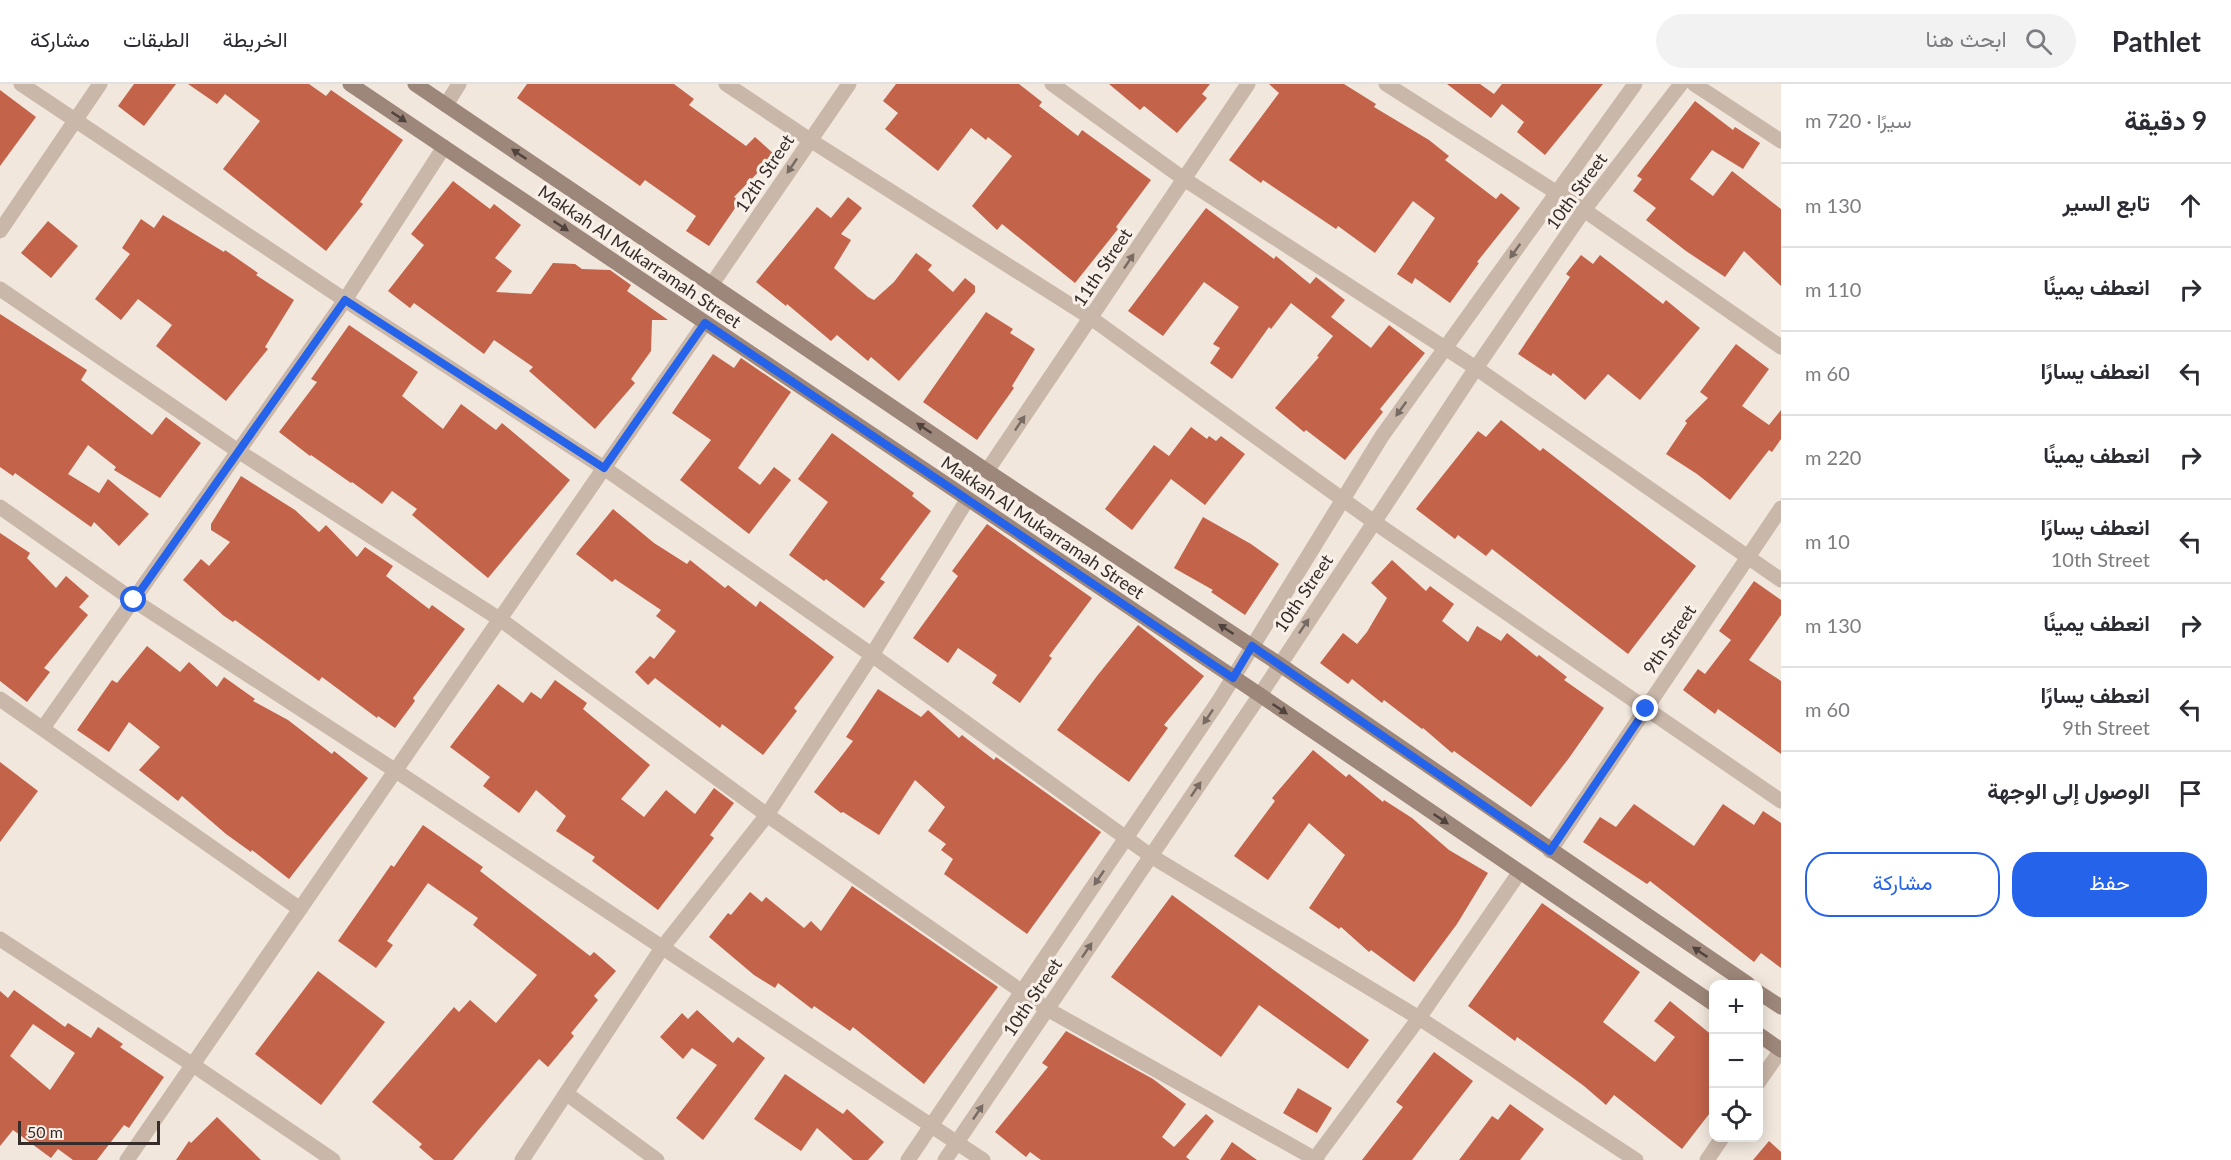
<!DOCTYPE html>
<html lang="ar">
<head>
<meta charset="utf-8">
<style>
	:root { --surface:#fff; --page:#f2f2f3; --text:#2b2b33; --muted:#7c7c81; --line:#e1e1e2; --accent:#2563eb }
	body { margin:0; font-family:Lato,Vazirmatn,sans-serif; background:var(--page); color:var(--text); direction:rtl }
	.controls { position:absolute; right:18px; bottom:18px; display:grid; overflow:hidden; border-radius:12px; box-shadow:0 3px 15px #0003 }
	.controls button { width:54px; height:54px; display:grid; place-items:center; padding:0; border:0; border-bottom:2px solid var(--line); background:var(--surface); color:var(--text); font:30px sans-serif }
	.scale { position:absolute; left:18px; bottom:15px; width:142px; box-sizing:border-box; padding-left:6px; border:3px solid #362c29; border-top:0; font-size:16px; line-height:21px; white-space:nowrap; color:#362c29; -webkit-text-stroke:4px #f9f1e9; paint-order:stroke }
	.stop { position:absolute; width:18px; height:18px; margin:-14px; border:4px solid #2563eb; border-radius:50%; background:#fff }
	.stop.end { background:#2563eb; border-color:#fff; box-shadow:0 2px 6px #0008 }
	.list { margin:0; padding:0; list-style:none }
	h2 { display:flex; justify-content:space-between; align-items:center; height:78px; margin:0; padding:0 24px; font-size:26px }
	h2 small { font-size:20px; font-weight:400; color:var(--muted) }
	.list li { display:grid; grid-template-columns:39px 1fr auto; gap:18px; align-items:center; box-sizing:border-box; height:84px; padding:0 24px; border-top:2px solid var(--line) }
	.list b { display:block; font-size:22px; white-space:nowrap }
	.list p { margin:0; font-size:20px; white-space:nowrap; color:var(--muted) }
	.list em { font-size:20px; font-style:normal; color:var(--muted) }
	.actions { display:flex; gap:12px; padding:18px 24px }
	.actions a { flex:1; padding:14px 0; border:2px solid var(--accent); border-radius:24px; text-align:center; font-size:21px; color:var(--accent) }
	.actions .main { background:var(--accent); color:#fff }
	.icon { flex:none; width:33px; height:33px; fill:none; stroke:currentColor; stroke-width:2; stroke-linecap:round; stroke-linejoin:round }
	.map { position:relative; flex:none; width:1781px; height:1076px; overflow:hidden; direction:ltr }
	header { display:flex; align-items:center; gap:36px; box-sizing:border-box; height:84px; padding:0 30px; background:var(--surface); border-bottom:2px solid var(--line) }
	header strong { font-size:28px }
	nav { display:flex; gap:33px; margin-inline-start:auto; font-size:21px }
	.search { width:420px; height:54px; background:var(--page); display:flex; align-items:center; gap:15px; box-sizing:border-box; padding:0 21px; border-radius:33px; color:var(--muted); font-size:22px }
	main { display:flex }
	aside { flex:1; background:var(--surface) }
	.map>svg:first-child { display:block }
	.building { fill:#c2634a; fill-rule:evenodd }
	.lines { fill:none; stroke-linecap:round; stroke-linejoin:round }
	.street { stroke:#c9b7a9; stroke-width:15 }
	.secondary { stroke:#9d867a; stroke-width:15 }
	.oneway { fill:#50423d }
	.oneway2 { fill:#786b63 }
	.route { stroke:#2563eb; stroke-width:8 }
	.labels { text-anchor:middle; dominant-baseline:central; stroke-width:6; stroke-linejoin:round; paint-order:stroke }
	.street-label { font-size:18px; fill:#362c29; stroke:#f9f1e9 }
</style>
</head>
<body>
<header>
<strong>Pathlet</strong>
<div class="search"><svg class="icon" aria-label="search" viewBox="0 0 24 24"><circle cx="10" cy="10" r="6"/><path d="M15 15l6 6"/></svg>ابحث هنا</div>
<nav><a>الخريطة</a><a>الطبقات</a><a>مشاركة</a></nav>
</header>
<main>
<aside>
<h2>9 دقيقة<small>سيرًا · 720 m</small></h2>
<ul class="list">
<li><svg class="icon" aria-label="ahead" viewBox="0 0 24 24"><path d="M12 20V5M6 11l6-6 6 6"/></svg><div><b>تابع السير</b></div><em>130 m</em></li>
<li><svg class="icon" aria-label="right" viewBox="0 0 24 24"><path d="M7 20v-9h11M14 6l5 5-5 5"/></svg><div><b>انعطف يمينًا</b></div><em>110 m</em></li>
<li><svg class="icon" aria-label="left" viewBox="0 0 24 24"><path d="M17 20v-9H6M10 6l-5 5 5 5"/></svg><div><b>انعطف يسارًا</b></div><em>60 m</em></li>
<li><svg class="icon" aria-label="right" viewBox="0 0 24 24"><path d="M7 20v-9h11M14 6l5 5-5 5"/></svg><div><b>انعطف يمينًا</b></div><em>220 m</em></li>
<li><svg class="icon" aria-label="left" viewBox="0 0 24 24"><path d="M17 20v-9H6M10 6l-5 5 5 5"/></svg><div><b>انعطف يسارًا</b><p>10th Street</p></div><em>10 m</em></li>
<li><svg class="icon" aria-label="right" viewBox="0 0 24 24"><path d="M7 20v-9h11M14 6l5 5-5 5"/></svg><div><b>انعطف يمينًا</b></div><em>130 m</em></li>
<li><svg class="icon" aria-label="left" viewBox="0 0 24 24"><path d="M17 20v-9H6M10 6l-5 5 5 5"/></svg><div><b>انعطف يسارًا</b><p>9th Street</p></div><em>60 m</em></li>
<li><svg class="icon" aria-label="arrive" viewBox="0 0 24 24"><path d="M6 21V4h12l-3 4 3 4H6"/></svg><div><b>الوصول إلى الوجهة</b></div></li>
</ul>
<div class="actions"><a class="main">حفظ</a><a>مشاركة</a></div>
</aside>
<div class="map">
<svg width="1781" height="1076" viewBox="0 0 1781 1076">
	<rect width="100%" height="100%" fill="#f1e7dd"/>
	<!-- building -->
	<g class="building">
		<path d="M134 0H176L144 42 118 22Z"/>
		<path d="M188 0H309L326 12 331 6 403 56 360 118 363 120 326 167 223 85 260 37 225 10 217 20Z"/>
		<path d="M527 0H674L694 15 689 21 746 62 755 53 775 71 734 113 740 117 709 162 686 147 696 132 645 96 640 102 517 14Z"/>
		<path d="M896 0H1019L1042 18 1039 22 1078 52 1082 46 1151 96 1116 143 1118 145 1075 199 1002 140 997 146 972 122 1012 72 988 53 986 56 971 44 938 87 885 45 898 29 883 17Z"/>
		<path d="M1109 0H1210L1202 10 1207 14 1177 49 1144 22 1140 26Z"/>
		<path d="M1269 0H1344L1376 20 1374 23 1429 56 1449 72 1445 76 1496 115 1501 109 1520 124 1477 178 1479 179 1450 219 1415 194 1412 200 1397 190 1435 134 1413 117 1375 169 1338 142 1336 145 1263 96 1261 99 1229 76 1279 9Z"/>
		<path d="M1447 0H1480L1494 10 1502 0H1603L1545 71 1517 48 1524 38 1502 20 1491 34Z"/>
		<path d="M0 6 36 33 0 82Z"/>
		<path d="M1695 17 1733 46 1735 43 1760 59 1743 85 1712 66 1690 95 1713 112 1732 87 1781 125V202L1744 167 1725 193 1686 167 1646 136 1656 124 1633 107 1642 95 1637 92Z"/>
		<path d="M453 97 490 125 494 120 521 141 495 174 512 187 496 208 531 210 553 179 575 180 582 185 610 186 631 201 627 207 668 236H652L651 267 631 295 635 299 595 345 529 287 533 283 494 256 484 270 414 219 410 224 388 207 424 161 411 150Z"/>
		<path d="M848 113 862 124 841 150 851 156 834 184 868 213 874 216 894 198 916 169 932 181 928 186 953 208 965 194 975 202V208L899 297 871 273 868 277 837 251 831 257 787 220 786 222 756 198 817 123 831 134Z"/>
		<path d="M1206 124 1274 175 1276 172 1310 200 1316 193 1345 216 1331 233 1371 264 1389 241 1425 269 1380 325 1383 328 1345 376 1306 346 1304 348 1275 324 1319 273 1317 272 1333 252 1291 219 1271 245 1269 243 1232 295 1210 279 1220 264 1213 260 1239 223 1204 198 1163 252 1128 227Z"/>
		<path d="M163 131 224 168 225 166 258 189 256 191 294 216 265 263 268 265 226 317 156 262 172 241 138 215 121 236 95 215 130 170 122 164 141 135 154 144Z"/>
		<path d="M48 137 78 162 51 194 21 169Z"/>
		<path d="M1581 171 1593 180 1600 171 1663 220 1666 216 1700 244 1640 316 1608 290 1585 316 1553 289 1551 292 1518 270 1570 193 1566 190Z"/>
		<path d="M986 228 1013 245 1010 249 1035 265 1012 302 1014 304 977 356 923 318Z"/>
		<path d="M0 230 87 286 81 296 152 351 166 333 201 359 160 414 114 386 116 383 88 361 68 390 99 409 108 395 149 430 119 462 94 438 91 443 15 389 13 392 0 383Z"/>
		<path d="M349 241 418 288 402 312 443 345 461 320 496 346 502 339 570 396 488 494 412 431 417 425 392 407 382 420 352 398 351 399 311 371 310 372 279 348 317 298 311 295Z"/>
		<path d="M1736 260 1769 285 1742 322 1769 341 1781 326V355L1772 368 1769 366 1730 416 1697 390 1666 370 1687 339 1685 337 1708 314 1700 308Z"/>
		<path d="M713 270 734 284 741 274 791 308 738 384 760 401 774 383 791 396 749 450 680 396 711 356 672 329Z"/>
		<path d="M1501 336 1540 367 1543 364 1696 482 1628 570 1492 465 1486 472 1458 451 1455 455 1416 425 1478 347 1486 353Z"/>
		<path d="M1191 343 1207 355 1209 352 1216 357 1221 352 1245 370 1205 421 1171 395 1132 446 1105 425 1154 361 1169 372Z"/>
		<path d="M832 349 914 409 912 412 931 427 880 495 885 498 864 524 826 495 824 497 789 471 828 418 798 395Z"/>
		<path d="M241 392 295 426 319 448 326 441 357 473 365 463 393 482 386 492 429 525 432 521 465 545 413 614 415 617 395 644 378 632 377 634 322 593 319 597 235 536 233 538 224 532 183 496 201 475 209 482 230 458 211 446V440Z"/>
		<path d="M613 425 654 459 687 480 690 476 725 504 728 501 756 523 760 517 834 573 794 624 797 627 763 671 722 640 720 644 655 594 648 601 635 588 650 572 654 575 676 547 656 532 661 526 615 495 612 498 576 470Z"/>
		<path d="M1203 433 1251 460 1279 480 1245 531 1211 508 1213 506 1174 484Z"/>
		<path d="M987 440 1092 514 1049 572 1052 574 1020 619 992 599 997 591 958 564 948 579 913 554 958 492 952 487Z"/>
		<path d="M0 449 30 469 27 474 56 504 66 492 89 512 79 523 88 531 44 584 50 588 27 618 0 597Z"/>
		<path d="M1392 476 1426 507 1430 502 1454 520 1442 537 1468 558 1477 542 1501 557 1507 549 1537 573 1539 571 1567 593 1564 596 1604 624 1569 674 1531 723 1454 667 1452 669 1423 644 1422 645 1384 616 1382 619 1352 595 1348 600 1320 579 1343 549 1357 560 1367 548 1387 514 1371 499Z"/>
		<path d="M1754 497 1781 516V531L1749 576 1781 597V670L1718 625 1715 630 1683 606 1698 585 1705 590 1731 556 1719 547Z"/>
		<path d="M1138 541 1204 592 1164 641 1168 644 1129 698 1057 646 1097 592Z"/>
		<path d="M147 562 180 588 189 578 217 603 224 593 255 615 253 617 288 636 332 670 334 667 368 694 289 795 252 766 251 768 226 750 182 712 178 717 139 686 160 663 129 638 109 668 77 646 112 596 117 599Z"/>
		<path d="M555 596 587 619 583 625 650 681 621 715 644 733 666 706 695 730 714 704 734 719 710 751 714 754 658 826 592 777 595 773 556 747 566 732 536 706 519 729 483 702 490 693 450 663 498 600 523 619 531 608 541 615Z"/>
		<path d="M878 605 921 633 928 626 959 654 962 651 994 676 996 673 1101 748 1027 850 944 790 953 775 941 766 946 760 928 747 945 723 915 696 879 751 843 728 841 729 814 708 853 657 846 653Z"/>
		<path d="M1313 666 1346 693 1349 690 1383 718 1384 716 1412 734 1449 766 1488 789 1457 840 1414 898 1371 866 1369 868 1341 843 1339 845 1309 824 1345 771 1309 739 1268 796 1234 772 1275 717 1272 714Z"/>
		<path d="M0 678 38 707 0 758Z"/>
		<path d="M1634 720 1694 762 1723 720 1754 741 1763 727 1781 739V884L1761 869 1754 878 1650 797 1647 800 1583 758 1600 733 1616 743Z"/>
		<path d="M423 741 483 783 480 787 590 872 594 868 616 887 594 912 598 916 571 949 574 952 548 983 539 975 453 1076H434L419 1063 422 1060 372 1018 454 923 459 928 470 916 496 939 537 891 473 841 478 834 428 799 387 857 393 861 376 884 338 857 391 781 394 783Z"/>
		<path d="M852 802 998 903 924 1000 853 943 850 947 814 922 812 925 778 899 775 904 754 891 709 853 728 829 731 831 750 808 762 818 766 813 804 844 811 837 821 847Z"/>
		<path d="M1172 811 1369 956 1348 985 1259 921 1221 973 1111 893Z"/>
		<path d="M1542 819 1640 888 1603 938 1655 978 1675 953 1654 937 1670 917 1713 952V1025L1682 1065 1614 1011 1606 1021 1584 1002 1517 953 1515 957 1468 922Z"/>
		<path d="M318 887 385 938 321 1021 255 970Z"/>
		<path d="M14 906 65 943 68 939 91 954 98 943 123 960 120 963 164 993 129 1044 124 1041 97 1076H73L58 1065 51 1074 13 1046 0 1062V907L8 914ZM33 940 75 969 50 1006 10 972Z"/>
		<path d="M697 926 733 959 738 953 765 974 703 1056 676 1034 717 981 692 964 683 975 660 953 682 929 688 935Z"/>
		<path d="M1066 947 1153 995 1186 1020 1162 1053 1174 1063 1206 1030 1214 1037 1186 1073 1190 1076H1041L1030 1068 1026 1073 995 1048 1048 983 1042 979Z"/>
		<path d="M1434 968 1473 997 1412 1076H1362L1403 1023 1396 1018Z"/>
		<path d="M785 990 843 1030 847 1025 884 1058 868 1076H853L817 1044 801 1067 754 1035Z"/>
		<path d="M1298 1004 1332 1024 1317 1049 1283 1029Z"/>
		<path d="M1510 1020 1544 1045 1520 1076H1459L1492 1032 1498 1036Z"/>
		<path d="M217 1033 261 1076H176L189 1057 191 1059Z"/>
		<path d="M1769 1057 1781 1068V1076H1753Z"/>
		<path d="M1232 1058 1257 1076H1220Z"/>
	</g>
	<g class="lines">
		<!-- street -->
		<g class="street">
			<path d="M21 0 345 216 604 384 872 571 1151 772 1419 934 1636 1076"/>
			<path d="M726 0 810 56 1091 234 1374 438 1781 717"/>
			<path d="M1052 0 1184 95 1476 284 1781 496"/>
			<path d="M1386 0 1584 126 1781 263"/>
			<path d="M1694 0 1781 57"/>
			<path d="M446 21 459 0"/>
			<path d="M0 147 100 0"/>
			<path d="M712 200 849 0"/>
			<path d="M0 205 238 367 501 536 767 731 1047 925 1317 1076"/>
			<path d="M987 387 1248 0"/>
			<path d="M0 423 133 516 396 687 983 1076"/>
			<path d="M0 615 300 825"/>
			<path d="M43 644 345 216 444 63"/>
			<path d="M1550 767 1781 424"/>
			<path d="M0 855 193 981 333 1076"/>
			<path d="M1758 999 1781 966"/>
			<path d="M567 1010 657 1076"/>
			<path d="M127 1076 604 384 705 239"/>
			<path d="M522 1076 662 864 767 731 872 571 967 416"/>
			<path d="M908 1076 1220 615 1382 352 1635 0"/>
			<path d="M945 1076 1260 611 1476 284 1584 126 1681 0"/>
			<path d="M1314 1076 1419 934 1519 789"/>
			<path d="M1707 1076 1722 1054"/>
		</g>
		<!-- secondary -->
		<g class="secondary">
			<path d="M350 0 1260 611 1714 920"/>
			<path d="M415 0 987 387 1279 580 1748 900"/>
			<path d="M1758 908 1781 923"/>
			<path d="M1758 950 1781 966"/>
		</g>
	</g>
	<!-- one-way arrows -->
	<defs><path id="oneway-solid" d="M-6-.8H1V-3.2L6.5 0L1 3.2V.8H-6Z" transform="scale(1.5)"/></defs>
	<g class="oneway">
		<use href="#oneway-solid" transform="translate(399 33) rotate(34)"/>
		<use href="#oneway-solid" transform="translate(519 70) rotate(-146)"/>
		<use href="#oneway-solid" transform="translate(561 142) rotate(34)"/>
		<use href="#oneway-solid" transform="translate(924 344) rotate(-146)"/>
		<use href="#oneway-solid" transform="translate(1226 545) rotate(-147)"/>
		<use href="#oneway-solid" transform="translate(1280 625) rotate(34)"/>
		<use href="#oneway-solid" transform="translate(1441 735) rotate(34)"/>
		<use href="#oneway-solid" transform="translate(1700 868) rotate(-146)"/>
	</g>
	<g class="oneway2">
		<use href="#oneway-solid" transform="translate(792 82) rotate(124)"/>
		<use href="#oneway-solid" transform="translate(1515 167) rotate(126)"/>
		<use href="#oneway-solid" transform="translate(1129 177) rotate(-56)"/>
		<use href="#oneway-solid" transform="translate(1401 325) rotate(126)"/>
		<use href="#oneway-solid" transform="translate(1020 339) rotate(-56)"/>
		<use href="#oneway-solid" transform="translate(1304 542) rotate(-56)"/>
		<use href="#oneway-solid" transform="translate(1208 633) rotate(124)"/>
		<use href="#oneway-solid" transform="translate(1196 705) rotate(-56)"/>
		<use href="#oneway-solid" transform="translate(1099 794) rotate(124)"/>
		<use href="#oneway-solid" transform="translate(1087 866) rotate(-56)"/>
		<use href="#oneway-solid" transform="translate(978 1028) rotate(-56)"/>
	</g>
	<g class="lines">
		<!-- route -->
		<path class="route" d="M134 516 345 216 604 384 705 239 1233 594 1252 562 1550 767 1646 625"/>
	</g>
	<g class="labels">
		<!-- street labels -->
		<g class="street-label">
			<text transform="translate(764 89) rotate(-56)">12th Street</text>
			<text transform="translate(1576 107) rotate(-54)">10th Street</text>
			<text transform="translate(640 172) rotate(34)">Makkah Al Mukarramah Street</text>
			<text transform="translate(1102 183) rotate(-56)">11th Street</text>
			<text transform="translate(1043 443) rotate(34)">Makkah Al Mukarramah Street</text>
			<text transform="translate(1303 509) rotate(-56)">10th Street</text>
			<text transform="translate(1669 555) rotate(-56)">9th Street</text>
			<text transform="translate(1032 913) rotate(-56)">10th Street</text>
		</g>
	</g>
</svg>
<div class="controls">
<button>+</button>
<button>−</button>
<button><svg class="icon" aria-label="locate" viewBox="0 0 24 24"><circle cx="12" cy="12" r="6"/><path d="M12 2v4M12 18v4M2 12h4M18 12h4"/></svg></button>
</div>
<div class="scale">50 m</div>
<div class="stop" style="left:134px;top:516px"></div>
<div class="stop end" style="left:1646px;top:625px"></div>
</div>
</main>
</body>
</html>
